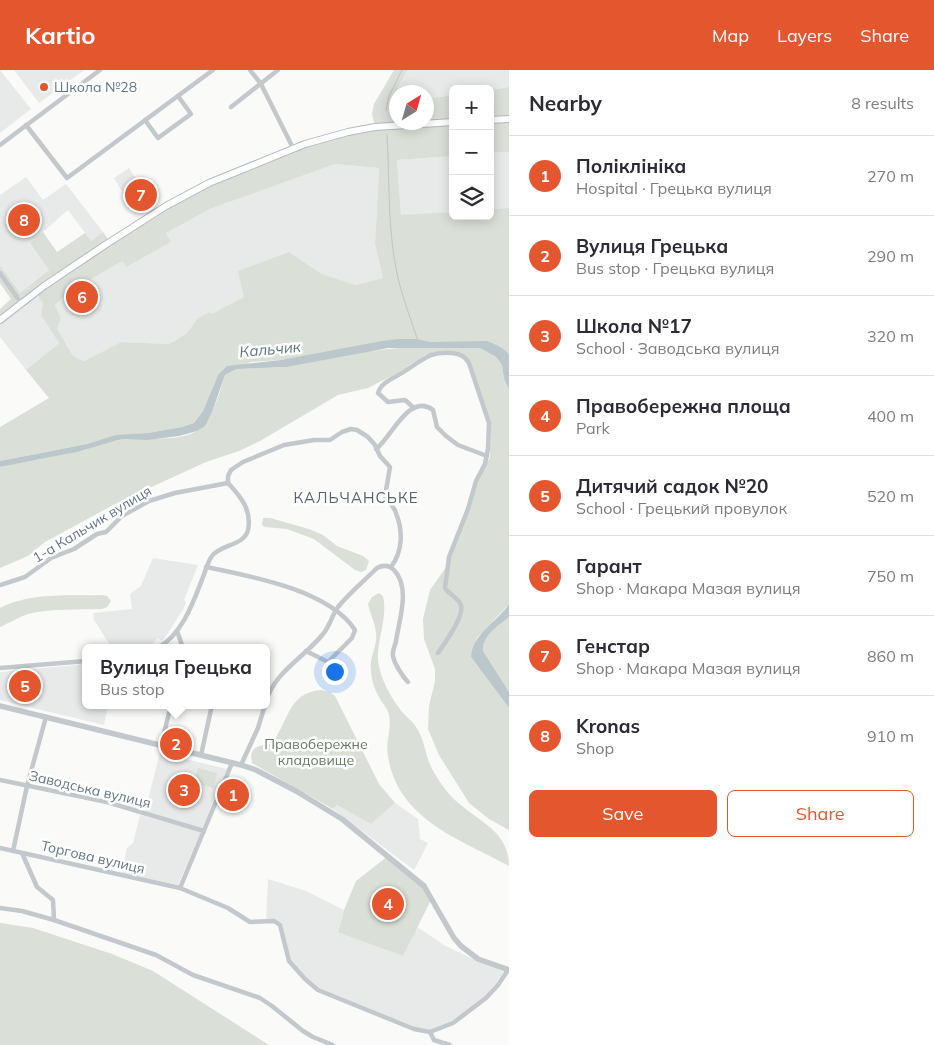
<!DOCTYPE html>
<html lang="en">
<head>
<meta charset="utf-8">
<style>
	:root { --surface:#fff; --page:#f7f7f7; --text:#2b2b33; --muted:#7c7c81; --line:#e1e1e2; --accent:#e4572e }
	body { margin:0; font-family:Mulish,sans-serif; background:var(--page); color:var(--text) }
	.controls { position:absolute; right:15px; top:15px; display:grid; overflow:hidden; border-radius:8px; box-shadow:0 2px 12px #0003 }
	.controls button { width:45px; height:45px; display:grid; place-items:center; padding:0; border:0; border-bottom:1px solid var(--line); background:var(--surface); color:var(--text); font:25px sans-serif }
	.compass { position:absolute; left:389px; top:15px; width:45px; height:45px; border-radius:50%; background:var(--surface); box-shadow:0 2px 12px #0003; rotate:37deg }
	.you { position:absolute; left:334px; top:601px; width:18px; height:18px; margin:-12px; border:4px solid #fff; border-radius:50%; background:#1a73e8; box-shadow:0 0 0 8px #1a73e833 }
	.badge { display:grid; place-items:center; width:32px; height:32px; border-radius:50%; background:var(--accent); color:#fff; font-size:16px; font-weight:700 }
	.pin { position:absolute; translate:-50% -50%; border:2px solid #fff; box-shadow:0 1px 5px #0006 }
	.popup { position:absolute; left:82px; top:574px; width:188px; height:65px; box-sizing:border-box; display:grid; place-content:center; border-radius:8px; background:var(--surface); filter:drop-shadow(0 1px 4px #0005); font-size:16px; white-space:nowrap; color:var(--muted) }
	.popup b { font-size:19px; color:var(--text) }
	.popup::after { content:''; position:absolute; left:50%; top:100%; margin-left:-10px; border:10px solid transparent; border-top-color:var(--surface) }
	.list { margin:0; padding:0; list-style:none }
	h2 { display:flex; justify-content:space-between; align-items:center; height:65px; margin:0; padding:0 20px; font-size:21px }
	h2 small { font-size:16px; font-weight:400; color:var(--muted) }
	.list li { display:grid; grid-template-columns:32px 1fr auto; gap:15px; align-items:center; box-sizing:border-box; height:80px; padding:0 20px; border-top:1px solid var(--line) }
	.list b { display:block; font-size:19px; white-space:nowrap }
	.list p { margin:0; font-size:16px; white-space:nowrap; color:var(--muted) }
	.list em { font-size:16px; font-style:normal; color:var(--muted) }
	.actions { display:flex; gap:10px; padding:15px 20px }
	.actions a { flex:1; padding:11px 0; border:1px solid var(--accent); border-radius:8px; text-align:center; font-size:18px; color:var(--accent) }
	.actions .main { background:var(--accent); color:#fff }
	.icon { flex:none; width:28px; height:28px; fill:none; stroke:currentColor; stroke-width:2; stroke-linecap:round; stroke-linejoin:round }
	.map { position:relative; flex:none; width:509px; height:975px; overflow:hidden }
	header { display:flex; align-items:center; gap:30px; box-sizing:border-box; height:70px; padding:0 25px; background:var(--accent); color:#fff }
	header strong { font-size:24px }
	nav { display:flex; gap:28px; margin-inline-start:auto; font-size:18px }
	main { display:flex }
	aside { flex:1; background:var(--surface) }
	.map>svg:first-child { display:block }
	.built { fill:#e8e9e9 }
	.green { fill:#dadfd7; fill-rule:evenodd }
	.water { fill:#bbc7cb }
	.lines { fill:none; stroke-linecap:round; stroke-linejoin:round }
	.stream { stroke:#bbc7cb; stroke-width:1 }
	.secondary-casing { stroke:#b3babf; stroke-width:8 }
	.minor { stroke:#c3c8cc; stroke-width:4.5 }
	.tertiary { stroke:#c3c8cc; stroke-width:5.5 }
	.secondary { stroke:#fff; stroke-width:6 }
	.poi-dot { fill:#e4572e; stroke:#fff; stroke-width:2 }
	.labels { text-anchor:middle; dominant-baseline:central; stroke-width:5; stroke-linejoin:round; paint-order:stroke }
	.poi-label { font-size:14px; fill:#657683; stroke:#fff; text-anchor:start }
	.street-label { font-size:14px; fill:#657683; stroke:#fff }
	.park-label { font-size:14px; fill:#687a64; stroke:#fff }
	.water-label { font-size:15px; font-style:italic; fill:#60757c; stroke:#fff }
	.neighbourhood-label { font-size:15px; letter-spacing:1px; fill:#57646e; stroke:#fff }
</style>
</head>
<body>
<header>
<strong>Kartio</strong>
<nav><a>Map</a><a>Layers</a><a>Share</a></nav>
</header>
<main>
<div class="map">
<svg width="509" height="975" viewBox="0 0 509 975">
	<rect width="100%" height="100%" fill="#fafaf8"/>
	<!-- built -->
	<g class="built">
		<path d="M0 0 31 39 0 63Z"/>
		<path d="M14 0H84L39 33Z"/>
		<path d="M407 0H509V17L490 20 453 19V25L427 29V22H398L397 19Z"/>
		<path d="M509 82V138L490 139V83Z"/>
		<path d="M453 86V142L401 146 397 90Z"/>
		<path d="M335 94 379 98 375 174 383 208 356 215 322 204 289 182 244 227 212 245 210 242 198 248 186 264 169 274 121 272 84 291 73 286 57 258 61 248 55 235 70 221 122 190 125 196 171 172 166 163 210 139Z"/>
		<path d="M129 98 151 133 135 143 114 108Z"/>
		<path d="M26 107 43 130 66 114 103 162 91 171 68 140 30 173 49 200 20 223 0 195V125Z"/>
		<path d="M36 224 43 233 41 245 59 273 26 300 0 267V252Z"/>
		<path d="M153 488 198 495 184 530 186 532 184 538 168 563 162 571 158 568 148 578H112L94 550 93 543 132 539 130 524 141 516Z"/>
		<path d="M86 594V635H108L104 655 0 630V602Z"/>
		<path d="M160 683 227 699 202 758 145 741Z"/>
		<path d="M395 733 418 749 420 769 428 773 414 800 333 739 337 735 371 754Z"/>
		<path d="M140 745 201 762 178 815 122 803 127 778 133 773Z"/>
		<path d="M268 809 306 821 344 840 338 861 403 886 417 857 444 875 477 891 504 901 496 913 484 927 452 951 430 960 415 957 319 918 306 907 290 890 282 854 274 849H266Z"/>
	</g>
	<!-- green -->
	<g class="green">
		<path d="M394 0H407L397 19V52L375 56 372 44 374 34Z"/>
		<path d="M509 17V48L490 49V20Z"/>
		<path d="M453 25V51L427 52V29Z"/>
		<path d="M509 50V82L490 83V51Z"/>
		<path d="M453 53V86L397 90 401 145 453 142V146H490V139L509 138V285C506 280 499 275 493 274 468 270 441 277 417 269L281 290 251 292 218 305 203 341 194 353 182 357 148 363 116 366 87 374 0 391V357L49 328 26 300 59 273 41 245 43 233 36 224 167 138 210 115 324 70 376 59ZM335 94 379 98 375 174 383 208 356 215 322 204 289 182 238 201 244 227 212 244 210 242 198 248 186 264 169 274 121 272 84 291 73 286 57 258 61 248 55 235 70 221 122 191 126 197 171 172 166 163 210 139Z"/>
		<path d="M43 162 57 182 85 163 91 171 103 162 109 171 0 248V239L11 229 0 213V195L20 223 49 200 30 173Z"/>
		<path d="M409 277 480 278 496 287 502 295 504 309 509 320V534L477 568 471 587 509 638V760L489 749 469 733 439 685 428 659 429 636 435 611V599L424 569 423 549 430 520 449 493 476 416 490 387V380L491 360 470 292 456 282H436L425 285 399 302 368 318 338 325 260 371 239 381 206 392 117 433 45 472 28 486 0 498V397C26 391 53 388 79 381 95 377 111 370 127 369 149 367 175 372 195 362 211 355 220 321 225 305L237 299 287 297 369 281Z"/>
		<path d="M263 448H270L309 459 323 465 337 476 363 486 369 491 366 500 361 502 355 500 314 469 287 459 265 457 262 455Z"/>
		<path d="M379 523 383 526C388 547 377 568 378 590 380 609 392 630 404 644 410 650 415 654 419 662 426 676 426 691 435 704 442 716 451 728 462 736 484 754 509 764 509 796 460 769 398 750 388 686 385 672 392 659 389 645 388 639 383 634 380 629 375 620 371 610 371 600 369 587 378 575 376 563 375 553 370 543 368 534L372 527Z"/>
		<path d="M102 525 107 526 111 531 107 537 102 539C77 540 53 538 28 544 19 547 9 553 0 557V538C30 522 69 526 102 525Z"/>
		<path d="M509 547V622L483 581C482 566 498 556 509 547Z"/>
		<path d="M321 620 330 622 335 626 379 714 395 733 371 754 337 735 333 739 252 693C248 674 261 677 273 672 289 650 288 623 321 620Z"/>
		<path d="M198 698 217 703 214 718 194 713Z"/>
		<path d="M388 786 406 800 432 828 403 886 338 862 344 840 356 811Z"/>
		<path d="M0 853 33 858 112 884 153 901 269 975H0Z"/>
	</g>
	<!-- water -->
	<g class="water">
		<path d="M398 269H417L431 272 487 271C495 274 505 278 509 285V320L504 309 502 295 496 287 480 278H388L287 297 237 299 225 305 212 342 205 356 197 361 179 366 147 370 127 369 118 370 77 382 0 397V391L87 374 116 365 148 363 182 357 194 353 203 341 218 305 227 296 281 290 382 271Z"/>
		<path d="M509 534V547C498 556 482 566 483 581L509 622V638L471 587C473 563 496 553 509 534Z"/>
	</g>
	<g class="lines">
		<!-- stream -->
		<g class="stream">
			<path d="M386 40 389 26 402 0"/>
			<path d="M387 65C390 115 387 167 400 216 405 234 412 253 418 271"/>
		</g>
		<defs>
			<g id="secondary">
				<path d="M490 50 509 49"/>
				<path d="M0 250 44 216 105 175 166 136 209 113 305 74 348 62 375 57 453 52"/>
			</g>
		</defs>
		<!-- secondary casing -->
		<use href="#secondary" class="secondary-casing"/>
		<!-- minor -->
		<g class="minor">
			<path d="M250 0 261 14 293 78"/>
			<path d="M231 37 278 0"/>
			<path d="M145 50 158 68 191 44 178 26"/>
			<path d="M26 55 67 108 213 0"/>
			<path d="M0 75 100 0"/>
			<path d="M0 203 21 233"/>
			<path d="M414 338 405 330 388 332 378 323C381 312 396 307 405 301 423 290 429 281 452 283 460 284 465 286 469 293L489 353 488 379 485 394 476 411 468 439 449 487 445 518C449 524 456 527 460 533 467 543 445 573 438 583"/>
			<path d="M376 379C391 368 409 322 433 340L437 357 446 366 458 375 487 386"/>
			<path d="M228 413V406L231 400 243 392 284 375 314 370H330L342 362 351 359 357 360 368 367 375 375 380 386 390 397 385 426C388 432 394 436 396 443 403 461 403 481 391 497"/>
			<path d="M206 497C250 506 329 520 355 560L352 568 328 592 306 581"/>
			<path d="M0 515 25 507 51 488 74 479 97 464 106 462 122 446 149 431 175 423 228 413"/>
			<path d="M177 561 183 578"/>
			<path d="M158 578C183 563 193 533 203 507 206 500 207 493 212 486 221 474 244 476 248 460 252 440 241 427 228 413"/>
			<path d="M0 598 86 591"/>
			<path d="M266 632C274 602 305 587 323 564 330 556 332 545 338 537 349 523 364 511 377 498 383 495 389 495 394 500 411 518 399 550 396 571 395 576 392 581 393 586 394 593 403 607 408 612"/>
			<path d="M161 675 171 635"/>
			<path d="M201 685 212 635"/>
			<path d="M241 695 258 658 265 635"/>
			<path d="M0 710 107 732 204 761"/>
			<path d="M0 778 180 818 228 838 250 852 274 851 280 855 289 891 305 909 318 920 414 959 430 962 453 953 486 928 498 915 508 900"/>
			<path d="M13 781 27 716 46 647"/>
			<path d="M22 783 37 817 53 830 54 850"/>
			<path d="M180 818 232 693"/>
			<path d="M0 838 22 841 54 850 156 885 193 905 260 928 272 936 303 961 313 967 333 975"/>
			<path d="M430 962 434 970 450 975"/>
		</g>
		<!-- tertiary -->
		<path class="tertiary" d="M0 636 241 695 256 700 296 721 342 749 424 816 454 868 461 876 478 889 509 900"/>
		<!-- secondary -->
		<use href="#secondary" class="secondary"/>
	</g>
	<!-- markers -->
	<circle class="poi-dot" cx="44" cy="17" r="5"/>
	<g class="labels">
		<!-- poi labels -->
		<g class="poi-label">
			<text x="54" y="17">Школа №28</text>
		</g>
		<!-- street labels -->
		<g class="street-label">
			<text transform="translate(92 454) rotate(-31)">1-а Кальчик вулиця</text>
			<text transform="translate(90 719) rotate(13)">Заводська вулиця</text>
			<text transform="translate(93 787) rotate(13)">Торгова вулиця</text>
		</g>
		<!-- park labels -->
		<g class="park-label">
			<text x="316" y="674">Правобережне<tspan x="316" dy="16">кладовище</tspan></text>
		</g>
		<!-- water labels -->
		<g class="water-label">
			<text transform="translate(270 279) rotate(-5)">Кальчик</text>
		</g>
		<!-- neighbourhood labels -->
		<g class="neighbourhood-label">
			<text x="356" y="427">КАЛЬЧАНСЬКЕ</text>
		</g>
	</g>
</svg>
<div class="controls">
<button>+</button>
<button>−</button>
<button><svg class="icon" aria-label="layers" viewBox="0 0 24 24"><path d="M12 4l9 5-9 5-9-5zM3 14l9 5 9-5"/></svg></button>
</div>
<svg class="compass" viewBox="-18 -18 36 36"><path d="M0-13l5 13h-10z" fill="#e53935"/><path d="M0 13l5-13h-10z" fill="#7c7c81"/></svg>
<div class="you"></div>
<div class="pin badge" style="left:233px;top:725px">1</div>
<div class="pin badge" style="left:176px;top:674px">2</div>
<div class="popup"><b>Вулиця Грецька</b>Bus stop</div>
<div class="pin badge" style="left:184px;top:720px">3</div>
<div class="pin badge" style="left:388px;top:834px">4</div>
<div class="pin badge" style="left:25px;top:616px">5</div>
<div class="pin badge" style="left:82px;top:227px">6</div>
<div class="pin badge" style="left:141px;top:125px">7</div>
<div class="pin badge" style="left:24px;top:150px">8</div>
</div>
<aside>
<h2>Nearby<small>8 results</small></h2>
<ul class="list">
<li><span class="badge">1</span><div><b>Поліклініка</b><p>Hospital · Грецька вулиця</p></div><em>270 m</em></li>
<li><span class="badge">2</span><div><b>Вулиця Грецька</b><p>Bus stop · Грецька вулиця</p></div><em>290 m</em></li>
<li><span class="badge">3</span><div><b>Школа №17</b><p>School · Заводська вулиця</p></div><em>320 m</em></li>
<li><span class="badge">4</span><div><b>Правобережна площа</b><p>Park</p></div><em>400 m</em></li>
<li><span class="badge">5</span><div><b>Дитячий садок №20</b><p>School · Грецький провулок</p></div><em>520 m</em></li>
<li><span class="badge">6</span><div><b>Гарант</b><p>Shop · Макара Мазая вулиця</p></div><em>750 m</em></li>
<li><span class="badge">7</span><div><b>Генстар</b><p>Shop · Макара Мазая вулиця</p></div><em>860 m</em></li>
<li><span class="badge">8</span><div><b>Kronas</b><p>Shop</p></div><em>910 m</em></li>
</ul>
<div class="actions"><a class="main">Save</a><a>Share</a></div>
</aside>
</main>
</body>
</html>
